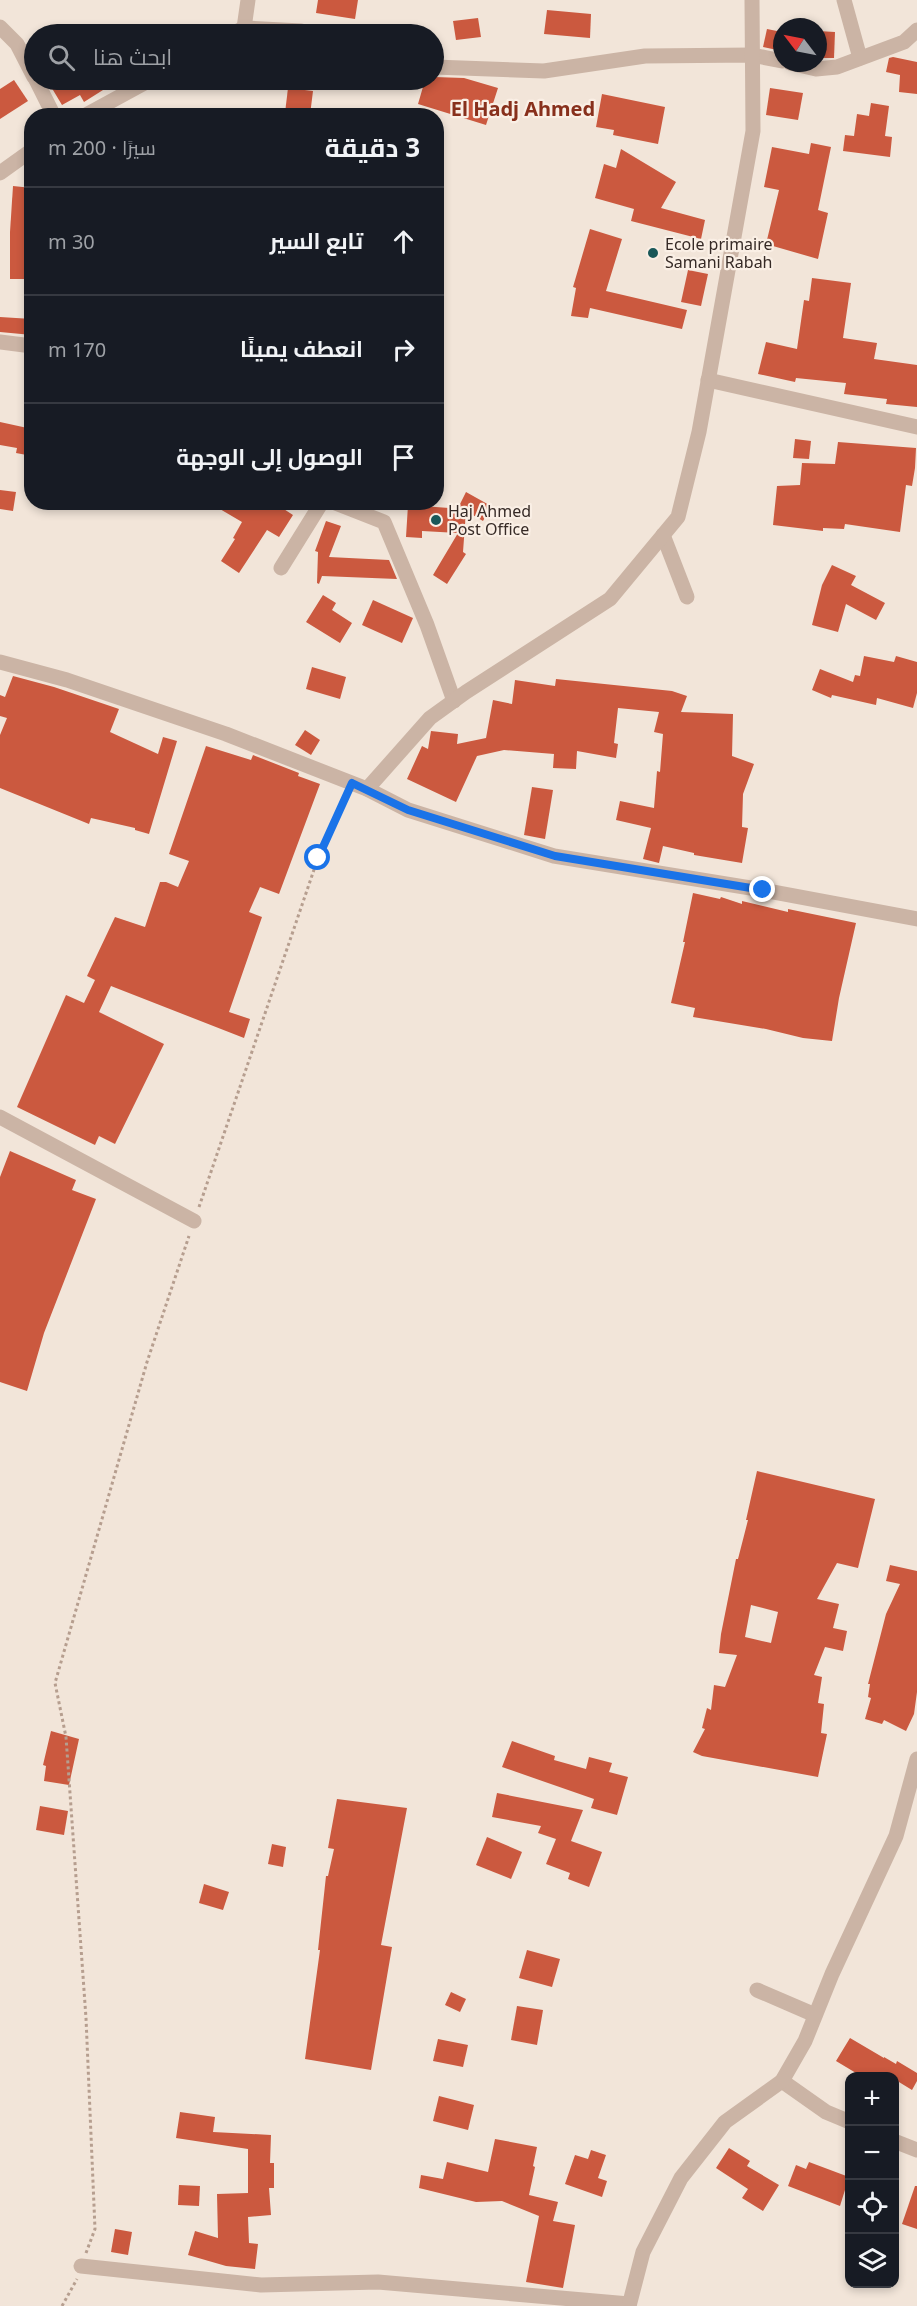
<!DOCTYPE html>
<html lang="ar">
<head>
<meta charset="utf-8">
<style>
	:root { --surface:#171b24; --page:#242831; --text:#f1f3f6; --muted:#9ea1a6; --line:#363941 }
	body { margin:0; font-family:"Noto Sans",Cairo,sans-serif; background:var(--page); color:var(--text); direction:rtl }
	.controls { position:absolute; right:18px; bottom:18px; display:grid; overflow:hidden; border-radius:12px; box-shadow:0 3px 9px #0003 }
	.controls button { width:54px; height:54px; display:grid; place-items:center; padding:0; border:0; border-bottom:2px solid var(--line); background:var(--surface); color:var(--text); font:30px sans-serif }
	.compass { position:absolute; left:773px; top:18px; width:54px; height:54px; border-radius:50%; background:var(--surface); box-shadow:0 3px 9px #0003; rotate:302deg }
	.stop { position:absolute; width:18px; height:18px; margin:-14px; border:4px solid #1a73e8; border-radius:50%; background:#fff }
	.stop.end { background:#1a73e8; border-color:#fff; box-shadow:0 2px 6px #0008 }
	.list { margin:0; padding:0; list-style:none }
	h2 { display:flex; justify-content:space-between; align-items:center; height:78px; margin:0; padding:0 24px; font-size:26px }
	h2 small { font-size:20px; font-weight:400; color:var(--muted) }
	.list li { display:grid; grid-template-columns:39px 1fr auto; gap:18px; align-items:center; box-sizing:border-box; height:108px; padding:0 24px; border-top:2px solid var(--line) }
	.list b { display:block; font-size:22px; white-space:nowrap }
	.list em { font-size:20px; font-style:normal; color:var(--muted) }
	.icon { flex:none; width:33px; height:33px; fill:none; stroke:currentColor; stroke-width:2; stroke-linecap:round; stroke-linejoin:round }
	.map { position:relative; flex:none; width:917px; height:2306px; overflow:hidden; direction:ltr }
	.search { position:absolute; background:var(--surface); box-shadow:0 3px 9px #0003; left:24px; top:24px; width:420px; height:66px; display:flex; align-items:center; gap:15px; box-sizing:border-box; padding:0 21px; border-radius:33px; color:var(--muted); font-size:22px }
	.panel { position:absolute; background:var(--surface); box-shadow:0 3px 9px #0003; left:24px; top:108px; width:420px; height:402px; border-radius:24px; direction:rtl }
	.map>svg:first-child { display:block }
	.building { fill:#cb593f; fill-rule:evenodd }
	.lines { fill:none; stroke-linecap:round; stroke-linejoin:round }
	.path { stroke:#b69e8f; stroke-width:3; stroke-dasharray:3 3; stroke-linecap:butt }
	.minor { stroke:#cbb4a5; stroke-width:15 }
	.route { stroke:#1a73e8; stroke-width:8 }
	.poi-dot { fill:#1a5859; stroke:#faefe5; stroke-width:2 }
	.labels { text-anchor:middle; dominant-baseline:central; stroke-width:4.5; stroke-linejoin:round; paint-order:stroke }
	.poi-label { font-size:16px; fill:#362a26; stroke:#faefe5; text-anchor:start }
	.quarter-label { font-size:20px; font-weight:bold; fill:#88301c; stroke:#faefe5 }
</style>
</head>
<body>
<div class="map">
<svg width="917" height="2306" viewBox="0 0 917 2306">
	<rect width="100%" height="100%" fill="#f2e5d9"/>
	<!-- building -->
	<g class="building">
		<path d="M318 0H358L355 19 316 13Z"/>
		<path d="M547 10 591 14 590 38 544 34Z"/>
		<path d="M478 18 481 37 456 40 453 21Z"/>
		<path d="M767 29 782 32V51L763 47Z"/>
		<path d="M818 31 835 32 834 58H818Z"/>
		<path d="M893 57 917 62V94L899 92 900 75 886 72 889 58Z"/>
		<path d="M434 77 464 78 498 88 486 125 418 104 425 80H434Z"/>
		<path d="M14 80 28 101 0 119V89Z"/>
		<path d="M47 80H96L103 90 84 102 80 95 62 105Z"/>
		<path d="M288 88 313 91 310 115 285 113Z"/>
		<path d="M770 88 803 93 798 120 766 115Z"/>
		<path d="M602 94 665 107 658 144 613 135 614 130 596 127Z"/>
		<path d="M871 103 889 106 885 136 892 137 890 157 843 151 845 135 854 136 857 114 869 116Z"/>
		<path d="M811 143 831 147 818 210 828 213 818 259 766 244 779 190 764 187 772 147 809 154Z"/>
		<path d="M621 149 676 182 661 208 705 220 701 239 631 221 634 209 595 198 604 164 616 168Z"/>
		<path d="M13 186 32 188 30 279H10V232Z"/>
		<path d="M590 229 622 239 606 291 687 310 682 329 590 308 588 318 571 316 576 288 573 287Z"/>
		<path d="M688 270 708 274 701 306 681 302Z"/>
		<path d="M812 278 851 283 843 338 877 343 874 359 917 365V407L886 404 887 399 844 394 846 383 796 378 795 382 758 374 766 342 797 349 804 300 809 301Z"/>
		<path d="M0 317 32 319V335L0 332Z"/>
		<path d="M0 422 32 429V456L16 453 17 448 0 445Z"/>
		<path d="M795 439 811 441 809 459 793 458Z"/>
		<path d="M838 442 916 448 915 468 912 486 906 485 900 532 845 524 844 529 823 528V531L773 525 777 486 800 485 802 463 835 464Z"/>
		<path d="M0 490 16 492 13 511 0 509Z"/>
		<path d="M466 492 491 506 483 521 466 511 463 552 466 554 447 584 433 575 458 533 422 531V538L406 537 408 505 463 509 459 506Z"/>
		<path d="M208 502H273L293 515 279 537 267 530 239 573 221 561 235 539 233 538 242 522Z"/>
		<path d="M326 521 341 526 329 557 389 560 397 579 322 576 319 584 317 583 318 552 315 551Z"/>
		<path d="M832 565 856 576 851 585 885 603 876 620 846 604 838 632 812 625 822 585Z"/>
		<path d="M323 595 336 603 332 610 352 623 340 643 306 622Z"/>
		<path d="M373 600 413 618 402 643 362 625Z"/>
		<path d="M864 656 894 662 896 656 917 662V693L913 708 877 698 876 705 832 695 831 698 812 690 820 669 853 682 855 675 860 676Z"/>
		<path d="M312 667 346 677 340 699 306 689Z"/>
		<path d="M13 676 54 687 119 709 110 732 158 754 163 737 177 741 149 834 135 830V828L91 818 89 824 0 788V735L7 718 0 716V695L5 697Z"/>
		<path d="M556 679 672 691 687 696 681 712 733 714 732 756 754 764 743 794 742 827 748 828 742 863 694 855V853L663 846 659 863 643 859 651 828 616 820 620 801 654 808 657 771 660 772 663 734 654 732 659 712 618 708 614 743 618 744 616 758 577 751 576 769 553 768 554 754 504 750 477 756 456 802 407 779 422 746 428 749 431 731 458 734 457 744 486 738 493 700 512 704 515 680 555 686Z"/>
		<path d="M305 730 320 740 311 755 295 745Z"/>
		<path d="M206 746 251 760 253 755 258 757 299 773 298 776 320 784 279 894 260 887 249 912 262 917 229 1012 250 1019 244 1038 111 986 99 1012 164 1044 115 1144 99 1136 95 1145 17 1107 66 995 84 1003 95 980 87 976 115 917 145 927 160 882H166L178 887 189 861 169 854Z"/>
		<path d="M532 787 553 790 545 839 524 835Z"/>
		<path d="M693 893 720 899 721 897 742 904V901L788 912V909L856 923 839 998 832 1041 803 1038 766 1029 693 1017 695 1008 671 1003 685 942H683Z"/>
		<path d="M10 1151 76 1180 72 1190 96 1199 44 1333 27 1391 0 1382V1177Z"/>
		<path d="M757 1471 875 1499 858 1568 837 1563 817 1599 839 1604 833 1628 847 1631 843 1651 825 1647 814 1675 822 1677 818 1703 824 1704 821 1733 827 1734 818 1777 702 1756 693 1752 705 1729 702 1728 707 1708 711 1710 714 1685 725 1687 737 1655 719 1653 721 1634 736 1559H738L748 1520H746ZM751 1605 778 1612 771 1643 745 1637Z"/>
		<path d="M890 1565 917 1571V1692L914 1714 906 1731 884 1720 882 1724 865 1719 871 1698 868 1697 870 1684H868L886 1614 900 1584 886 1581Z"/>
		<path d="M51 1731 79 1739 69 1785 44 1781 46 1766 43 1765Z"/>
		<path d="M512 1741 555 1756 554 1760 586 1769 589 1757 612 1763 609 1772 628 1777 617 1815 591 1808 594 1799 502 1767Z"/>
		<path d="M497 1793 583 1810 571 1841 602 1852 589 1887 568 1879 570 1873 546 1864 556 1839 538 1833 541 1826 492 1817Z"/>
		<path d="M337 1799 407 1808 381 1945 392 1947 371 2070 305 2059 320 1950H318L326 1876H328L334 1849 328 1848Z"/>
		<path d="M40 1806 68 1811 64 1835 36 1830Z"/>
		<path d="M487 1837 522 1852 511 1879 476 1865Z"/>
		<path d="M272 1844 286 1847 283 1867 268 1864Z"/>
		<path d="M204 1884 229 1892 223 1910 199 1903Z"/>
		<path d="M527 1950 560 1959 552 1987 519 1978Z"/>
		<path d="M451 1992 466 1999 460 2012 445 2005Z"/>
		<path d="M517 2006 543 2010 537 2045 511 2040Z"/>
		<path d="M850 2038 884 2058V2057L896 2064 897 2061 917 2073V2081L912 2090 894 2079V2076H861L836 2061Z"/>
		<path d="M438 2039 468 2045 463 2067 433 2061Z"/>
		<path d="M439 2096 474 2105 468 2130 433 2121Z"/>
		<path d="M180 2112 215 2117 213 2132 271 2135 270 2163H274V2188H269L271 2215 248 2217 249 2243 258 2244 255 2269 226 2266 188 2255 195 2231 218 2238 217 2194 248 2193V2149L176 2138Z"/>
		<path d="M495 2139 537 2147 533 2166 535 2167 529 2195 558 2202 553 2221 575 2225 563 2288 526 2282 539 2216 502 2201 476 2202 419 2188 421 2175 443 2179 447 2162 488 2172Z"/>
		<path d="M729 2148 750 2161 747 2166 779 2185 763 2211 742 2198 748 2189 716 2168Z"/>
		<path d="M591 2150 606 2155 598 2178 607 2181 602 2197 565 2184 575 2155 588 2159Z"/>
		<path d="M809 2162 849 2177 840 2206 788 2186 796 2165 806 2169Z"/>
		<path d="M179 2185 200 2186 199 2206 178 2205Z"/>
		<path d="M915 2186H917V2229L902 2224Z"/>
		<path d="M115 2229 132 2232 128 2255 111 2252Z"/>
	</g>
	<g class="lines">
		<!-- path -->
		<g class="path">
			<path d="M199 1207 318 858 345 798"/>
			<path d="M86 2253 95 2229 86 2018 66 1737 55 1683 147 1362 189 1236"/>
			<path d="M62 2306 77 2279"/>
		</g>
		<!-- minor -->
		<g class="minor">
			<path d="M844 0 860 58"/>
			<path d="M0 27 17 44 34 77"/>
			<path d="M244 28 248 0"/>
			<path d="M232 34 244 28 301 31 312 34"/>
			<path d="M790 63 816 69 837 67 904 42 917 30"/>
			<path d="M434 67 544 71 645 56 752 55 782 61"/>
			<path d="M36 80 54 116"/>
			<path d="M84 116 150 80"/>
			<path d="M0 173 32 150"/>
			<path d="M0 342 32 346"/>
			<path d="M708 380 917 427"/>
			<path d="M333 502 384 522 427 625 454 701"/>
			<path d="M663 535 687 597"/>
			<path d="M281 568 322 502"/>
			<path d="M0 662 67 680 226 734 367 789 408 810 554 856 763 890 917 919"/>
			<path d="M367 789 430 718 466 692 610 599 678 517 699 432 753 131 752 0"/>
			<path d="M0 1117 194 1221"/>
			<path d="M757 1990 815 2015"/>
			<path d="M782 2081 826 2112 850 2122"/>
			<path d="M894 2141 917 2150"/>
			<path d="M81 2266 261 2285 378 2282 629 2304"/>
			<path d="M629 2306 643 2252 681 2178 725 2122 782 2081 805 2041 832 1974 896 1836 917 1759"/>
		</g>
	</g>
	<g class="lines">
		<!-- route -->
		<path class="route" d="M318 858 352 783 408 810 555 856 763 890"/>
	</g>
	<!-- markers -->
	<g class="poi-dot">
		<circle cx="653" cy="253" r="6"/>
		<circle cx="436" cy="520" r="6"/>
	</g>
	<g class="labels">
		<!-- poi labels -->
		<g class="poi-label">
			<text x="665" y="244">Ecole primaire<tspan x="665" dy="18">Samani Rabah</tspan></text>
			<text x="448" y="511">Haj Ahmed<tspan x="448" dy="18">Post Office</tspan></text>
		</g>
		<!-- quarter labels -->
		<g class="quarter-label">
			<text x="523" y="108">El Hadj Ahmed</text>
		</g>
	</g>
</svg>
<div class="controls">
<button>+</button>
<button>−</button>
<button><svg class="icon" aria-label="locate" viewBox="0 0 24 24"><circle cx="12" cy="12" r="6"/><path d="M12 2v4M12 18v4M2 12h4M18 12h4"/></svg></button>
<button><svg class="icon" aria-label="layers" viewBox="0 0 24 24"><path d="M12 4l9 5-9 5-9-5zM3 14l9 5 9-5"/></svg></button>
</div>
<svg class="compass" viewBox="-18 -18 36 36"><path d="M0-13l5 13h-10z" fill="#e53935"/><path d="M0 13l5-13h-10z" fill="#9ea1a6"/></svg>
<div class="stop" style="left:318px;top:858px"></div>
<div class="stop end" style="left:763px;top:890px"></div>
<div class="search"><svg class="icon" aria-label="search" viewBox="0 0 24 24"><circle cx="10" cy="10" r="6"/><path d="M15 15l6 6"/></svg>ابحث هنا</div>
<section class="panel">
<h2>3 دقيقة<small>سيرًا · 200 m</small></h2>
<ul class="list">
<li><svg class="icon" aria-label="ahead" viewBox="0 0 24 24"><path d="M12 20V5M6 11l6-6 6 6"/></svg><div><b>تابع السير</b></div><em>30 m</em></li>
<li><svg class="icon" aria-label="right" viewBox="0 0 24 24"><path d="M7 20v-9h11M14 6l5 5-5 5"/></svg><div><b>انعطف يمينًا</b></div><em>170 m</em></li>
<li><svg class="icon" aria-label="arrive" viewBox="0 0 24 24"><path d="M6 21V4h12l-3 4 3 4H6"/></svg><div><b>الوصول إلى الوجهة</b></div></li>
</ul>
</section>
</div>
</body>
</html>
